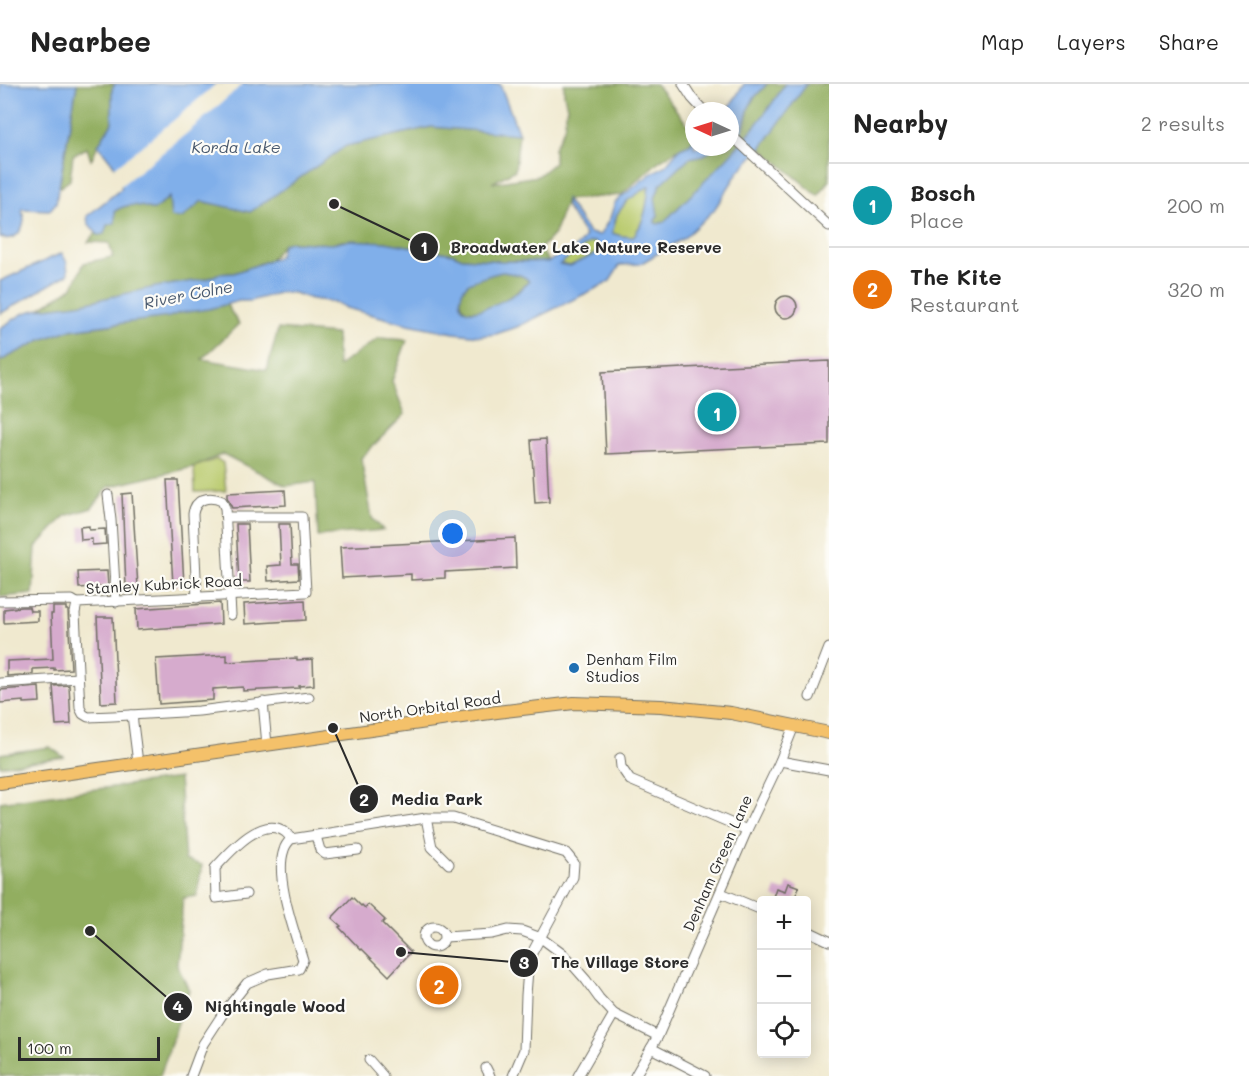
<!DOCTYPE html>
<html lang="en">
<head>
<meta charset="utf-8">
<style>
	:root { --surface:#fff; --page:#f2f2f2; --text:#222; --muted:#767676; --line:#e0e0e0; --accent:#1f6fb2 }
	body { margin:0; font-family:Mali,sans-serif; background:var(--page); color:var(--text) }
	.controls { position:absolute; right:18px; bottom:18px; display:grid; overflow:hidden; border-radius:6px; box-shadow:0 3px 15px #0003 }
	.controls button { width:54px; height:54px; display:grid; place-items:center; padding:0; border:0; border-bottom:2px solid var(--line); background:var(--surface); color:var(--text); font:30px sans-serif }
	.compass { position:absolute; left:685px; top:18px; width:54px; height:54px; border-radius:50%; background:var(--surface); box-shadow:0 3px 15px #0003; rotate:274deg }
	.scale { position:absolute; left:18px; bottom:15px; width:142px; box-sizing:border-box; padding-left:6px; border:3px solid #2b2b2b; border-top:0; font-size:16px; line-height:21px; white-space:nowrap; color:#2b2b2b; -webkit-text-stroke:4px #fdfcf7; paint-order:stroke }
	.you { position:absolute; left:453px; top:450px; width:21px; height:21px; margin:-15px; border:4px solid #fff; border-radius:50%; background:#1a73e8; box-shadow:0 0 0 9px #1a73e833 }
	.badge { display:grid; place-items:center; width:39px; height:39px; border-radius:50%; background:var(--accent); color:#fff; font-size:20px; font-weight:700 }
	.pin { position:absolute; translate:-50% -50%; border:3px solid #fff; box-shadow:0 2px 6px #0006 }
	.list { margin:0; padding:0; list-style:none }
	h2 { display:flex; justify-content:space-between; align-items:center; height:78px; margin:0; padding:0 24px; font-size:26px }
	h2 small { font-size:20px; font-weight:400; color:var(--muted) }
	.list li { display:grid; grid-template-columns:39px 1fr auto; gap:18px; align-items:center; box-sizing:border-box; height:84px; padding:0 24px; border-top:2px solid var(--line) }
	.list b { display:block; font-size:22px; white-space:nowrap }
	.list p { margin:0; font-size:20px; white-space:nowrap; color:var(--muted) }
	.list em { font-size:20px; font-style:normal; color:var(--muted) }
	.icon { flex:none; width:33px; height:33px; fill:none; stroke:currentColor; stroke-width:2; stroke-linecap:round; stroke-linejoin:round }
	.map { position:relative; flex:none; width:829px; height:992px; overflow:hidden }
	header { display:flex; align-items:center; gap:36px; box-sizing:border-box; height:84px; padding:0 30px; background:var(--surface); border-bottom:2px solid var(--line) }
	header strong { font-size:28px }
	nav { display:flex; gap:33px; margin-inline-start:auto; font-size:21px }
	main { display:flex }
	aside { flex:1; background:var(--surface) }
	.map>svg:first-child { display:block }
	.green { fill:#b9ca6d; stroke:#727a4c; stroke-width:1.5 }
	.forest { fill:#92ae60; stroke:#5e6c46; stroke-width:1.5 }
	.water { fill:#80afea; stroke:#566d8a; stroke-width:1.5; fill-rule:evenodd }
	.pier { fill:#f0e9cf }
	.building { fill:#d6abcd }
	.lines { fill:none; stroke-linecap:round; stroke-linejoin:round }
	.minor-casing { stroke:#706e64; stroke-width:11 }
	.major-casing { stroke:#706e64; stroke-width:14 }
	.minor { stroke:#fff; stroke-width:9 }
	.major { stroke:#f4c16a; stroke-width:12 }
	.poi-dot { fill:#1f6fb2; stroke:#fdfcf7; stroke-width:2 }
	.labels { text-anchor:middle; dominant-baseline:central; stroke-width:4.5; stroke-linejoin:round; paint-order:stroke }
	.street-label { font-size:15px; fill:#2b2b2b; stroke:#fdfcf7 }
	.poi-label { font-size:15px; fill:#2b2b2b; stroke:#fdfcf7; text-anchor:start }
	.water-label { font-size:16px; font-style:italic; fill:#49596e; stroke:#fdfcf7 }
	.leader { fill:none; stroke:#2b2b2b; stroke-width:2 }
	.callout-dot { fill:#2b2b2b; stroke:#fdfcf7; stroke-width:2 }
	.mark-label { font-size:18px; text-anchor:middle; font-weight:bold; fill:#fff }
	.callout-label { font-size:16px; text-anchor:middle; font-weight:bold; fill:#2b2b2b; stroke:#fdfcf7; stroke-width:4.5; stroke-linejoin:round; paint-order:stroke }
</style>
</head>
<body>
<header>
<strong>Nearbee</strong>
<nav><a>Map</a><a>Layers</a><a>Share</a></nav>
</header>
<main>
<div class="map">
<svg width="829" height="992" viewBox="0 0 829 992">
	<rect width="100%" height="100%" fill="#fdfcf7"/>
	<filter id="ink" filterUnits="userSpaceOnUse"><feTurbulence type="fractalNoise" baseFrequency=".0167" numOctaves="2"/><feDisplacementMap in="SourceGraphic" scale="12" xChannelSelector="R" yChannelSelector="G"/><feConvolveMatrix kernelMatrix="1 2 1 2 8 2 1 2 1" color-interpolation-filters="sRGB"/></filter>
	<filter id="wash" filterUnits="userSpaceOnUse"><feTurbulence type="fractalNoise" baseFrequency=".008" numOctaves="4" result="noise"/><feDisplacementMap in="SourceGraphic" scale="24" xChannelSelector="R" yChannelSelector="G"/><feGaussianBlur stdDeviation="1.35" result="paint"/><feColorMatrix in="noise" values="0 0 0 0 0 0 0 0 0 0 0 0 0 0 0 0 0 1.4 0 .05"/><feComposite in="paint" operator="in"/></filter>
	<g filter="url(#wash)">
		<rect width="100%" height="100%" fill="#f0e9cf"/>
		<!-- green -->
		<g class="green">
			<path d="M649 101C647 120 645 138 633 153L621 152 612 149 617 130 627 117Z"/>
			<path d="M595 157 600 168 570 182 559 180 590 158Z"/>
			<path d="M217 375 223 379 226 407 195 408 194 383Z"/>
		</g>
		<!-- forest -->
		<g class="forest">
			<path d="M77 0H115L112 5V39L98 61 91 76 87 64 73 71 70 96 59 104Z"/>
			<path d="M564 0H656L694 49V54L690 60 680 64 659 77 621 111 566 116 554 150 540 165 549 178 501 177 462 174 453 170 385 158 342 157 332 160 290 158 283 160 270 176 234 189 218 190 207 195 156 203 79 220 39 225 73 203 84 179 113 173 109 159 88 158 96 149 98 151 107 141 115 127 122 123 138 120 154 126 170 113 171 133 182 134 201 117 250 128 346 62 431 43 519 50 515 86 492 99 538 92 554 79V64L564 44 567 23 564 11Z"/>
			<path d="M767 0H785C753 52 707 96 664 138L658 140 655 139V136L658 132 655 114 660 101 689 74 704 71 718 63H730V56L744 42 749 23 754 14Z"/>
			<path d="M807 0H829V97L818 112 761 64Z"/>
			<path d="M503 188C512 190 523 189 529 197 517 211 483 231 465 226 448 201 484 189 503 188Z"/>
			<path d="M226 220 239 240 202 275 267 286 278 245 336 250 338 282 379 254 407 256 392 297 405 330 361 374 372 434 383 446 318 452 315 398 286 402 223 370 193 383 108 403 92 424 65 432 36 463 33 510 0 513V277L41 256 69 246 111 241Z"/>
			<path d="M50 663 64 673 0 682V670Z"/>
			<path d="M179 694 185 776 202 781 197 812 183 814 177 881 189 906 160 992H0V718Z"/>
		</g>
		<!-- water -->
		<g class="water">
			<path d="M0 0H77L56 119 50 126 22 125C22 128 24 132 24 135 23 149 13 158 0 153Z"/>
			<path d="M115 0H500L519 50 431 43 346 62 250 128 202 117 182 134 171 133 169 113 154 126C139 121 129 118 115 127V139L107 141 104 150 98 151 88 139 87 132 122 104 115 93 116 84 98 61 112 39V5Z"/>
			<path d="M744 0H767L754 14 749 23 742 49 730 56V27H727Z"/>
			<path d="M785 0H807L761 64 739 87 714 126 684 154 640 180 620 181 610 197 603 201 517 243 496 250 480 252 454 249 408 240 346 224 339 220 327 217 311 215 294 209 282 208 250 217H239L209 225 179 229 169 233 69 246 41 256 0 277V244L24 229 39 225 79 220 156 203 207 195 218 190 234 189 276 174 279 172 283 160 290 158 332 160 350 156 385 158 453 170 462 174 501 177 549 178C560 167 579 168 585 151L566 123V115L589 149 600 151 610 134 615 118 649 91 666 81 680 64 690 60 694 54V63H718L704 71 689 74 660 101 655 114 658 132 655 136V139L658 140 664 138C707 95 753 52 785 0ZM649 102C647 121 645 138 633 153L621 152 612 149 617 130 627 117ZM590 158H595L598 162 599 168 570 182 560 180ZM503 188C512 190 523 189 529 197 527 199 525 202 523 204 514 212 474 234 464 225 460 221 460 216 461 212 464 198 473 197 485 193 491 191 496 189 503 188Z"/>
			<path d="M62 169 67 179 68 190 0 230V197Z"/>
		</g>
		<!-- pier -->
		<path class="pier" d="M216 0H243L186 50 84 131 118 103 112 94 113 85 174 36Z"/>
		<g id="blocks">
			<!-- building -->
			<g class="building">
				<circle cx="786" cy="223" r="11"/>
				<path d="M829 277V360L606 370 602 288Z"/>
				<path d="M546 355 549 418 535 419 531 356Z"/>
				<path d="M167 396H178L184 500 173 501Z"/>
				<path d="M285 406 286 421 232 424 227 413V409Z"/>
				<path d="M132 409 138 503H126L122 410Z"/>
				<path d="M236 440H247L250 498H239Z"/>
				<path d="M279 440H290L292 480H298L299 495 268 497 267 482 281 481Z"/>
				<path d="M89 442V446L105 445 106 460 92 461V455L81 456 80 443Z"/>
				<path d="M515 454 516 484 445 488V494L411 496V490L342 494 340 463Z"/>
				<path d="M107 487 108 502 79 504 78 488Z"/>
				<path d="M305 516 306 536 245 540 244 520Z"/>
				<path d="M220 519 221 540 137 546 136 525Z"/>
				<path d="M21 523H29L30 527H38V537L4 539V525Z"/>
				<path d="M53 523H66V526H68L71 585 54 586V584L33 585V590L7 592V577L53 575 51 530H53Z"/>
				<path d="M97 533H113L117 618 101 619Z"/>
				<path d="M227 571V578L297 574V576L313 575 314 601 299 602V604L243 607V603L213 605V616L159 620 156 575Z"/>
				<path d="M69 601 71 640 56 641 53 602Z"/>
				<path d="M39 603 40 618 24 619V617L0 619V606Z"/>
				<path d="M788 799 799 803 794 816H782L773 813 776 804 785 807Z"/>
				<path d="M352 813 361 822 362 821 365 824 368 820 385 836 382 839 411 868 389 892 362 865 361 866 339 843 341 842 332 834Z"/>
			</g>
		</g>
	</g>
	<g filter="url(#ink)">
		<use href="#blocks" fill-opacity="0" stroke="#706e64" stroke-width="1.5"/>
		<g class="lines">
			<defs>
				<g id="minor">
					<path d="M683 0 692 14 704 27"/>
					<path d="M730 50 829 142"/>
					<path d="M108 411 111 436 116 518"/>
					<path d="M226 433H302L306 508 77 519 75 529 80 624 83 630 88 633 113 632 199 627 309 613"/>
					<path d="M197 514 193 430C195 415 208 411 222 417L225 424 231 531"/>
					<path d="M0 517 72 516 77 519"/>
					<path d="M0 599 78 594"/>
					<path d="M810 613 829 564"/>
					<path d="M263 618 267 661"/>
					<path d="M132 631 138 679"/>
					<path d="M620 674 621 683 630 696 747 746"/>
					<path d="M780 677 829 686"/>
					<path d="M426 734 432 763 449 780"/>
					<path d="M316 752 320 766 325 770 358 766"/>
					<path d="M721 809 762 826"/>
					<path d="M246 810 216 814 215 784C229 769 262 730 285 748 288 750 289 752 291 755"/>
					<circle cx="434" cy="853" r="10"/>
					<path d="M806 846 829 857"/>
					<path d="M445 853 492 850 508 846 522 847 541 854 564 871 586 896 599 914 614 930 658 952"/>
					<path d="M651 964 705 992"/>
					<path d="M369 976 383 992"/>
					<path d="M486 984 490 992"/>
					<path d="M191 992 203 960 222 931 247 899 268 890 299 885 303 876C295 849 274 793 284 766 285 762 288 758 291 755L426 734H453L566 769 574 779 573 793 532 869 528 886 526 911 524 966 513 992"/>
					<path d="M578 992 614 930"/>
					<path d="M635 992 658 952 747 746 780 677 794 642"/>
				</g>
				<path id="major" d="M0 699 497 628 574 619 661 622 731 629 829 649"/>
			</defs>
			<!-- minor casing -->
			<use href="#minor" class="minor-casing"/>
			<!-- major casing -->
			<use href="#major" class="major-casing"/>
			<!-- minor -->
			<use href="#minor" class="minor"/>
			<!-- major -->
			<use href="#major" class="major"/>
		</g>
	</g>
	<!-- markers -->
	<circle class="poi-dot" cx="574" cy="584" r="6"/>
	<g class="labels">
		<!-- street labels -->
		<g class="street-label">
			<text transform="translate(164 500) rotate(-3)">Stanley Kubrick Road</text>
			<text transform="translate(430 623) rotate(-8)">North Orbital Road</text>
			<text transform="translate(717 779) rotate(-66)">Denham Green Lane</text>
		</g>
		<!-- poi labels -->
		<g class="poi-label">
			<text x="586" y="575">Denham Film<tspan x="586" dy="17">Studios</tspan></text>
		</g>
		<!-- water labels -->
		<g class="water-label">
			<text x="236" y="62">Korda Lake</text>
			<text transform="translate(188 210) rotate(-11)">River Colne</text>
		</g>
	</g>
	<!-- callouts -->
	<path class="leader" d="M334 120L424 163M333 644L364 715M401 868L524 879M90 847L178 923"/>
	<g class="callout-dot">
		<circle cx="334" cy="120" r="6"/>
		<circle cx="333" cy="644" r="6"/>
		<circle cx="401" cy="868" r="6"/>
		<circle cx="90" cy="847" r="6"/>
		<circle cx="424" cy="163" r="15"/>
		<circle cx="364" cy="715" r="15"/>
		<circle cx="524" cy="879" r="15"/>
		<circle cx="178" cy="923" r="15"/>
	</g>
	<g class="mark-label">
		<text x="424" y="170">1</text>
		<text x="364" y="722">2</text>
		<text x="524" y="885">3</text>
		<text x="178" y="929">4</text>
	</g>
	<g class="callout-label">
		<text x="586" y="169">Broadwater Lake Nature Reserve</text>
		<text x="437" y="721">Media Park</text>
		<text x="620" y="884">The Village Store</text>
		<text x="275" y="928">Nightingale Wood</text>
	</g>
</svg>
<div class="controls">
<button>+</button>
<button>−</button>
<button><svg class="icon" aria-label="locate" viewBox="0 0 24 24"><circle cx="12" cy="12" r="6"/><path d="M12 2v4M12 18v4M2 12h4M18 12h4"/></svg></button>
</div>
<svg class="compass" viewBox="-18 -18 36 36"><path d="M0-13l5 13h-10z" fill="#e53935"/><path d="M0 13l5-13h-10z" fill="#767676"/></svg>
<div class="scale">100 m</div>
<div class="you"></div>
<div class="pin badge" style="left:717px;top:328px;background:#0f9aa8">1</div>
<div class="pin badge" style="left:439px;top:901px;background:#e8710a">2</div>
</div>
<aside>
<h2>Nearby<small>2 results</small></h2>
<ul class="list">
<li><span class="badge" style="background:#0f9aa8">1</span><div><b>Bosch</b><p>Place</p></div><em>200 m</em></li>
<li><span class="badge" style="background:#e8710a">2</span><div><b>The Kite</b><p>Restaurant</p></div><em>320 m</em></li>
</ul>
</aside>
</main>
</body>
</html>
